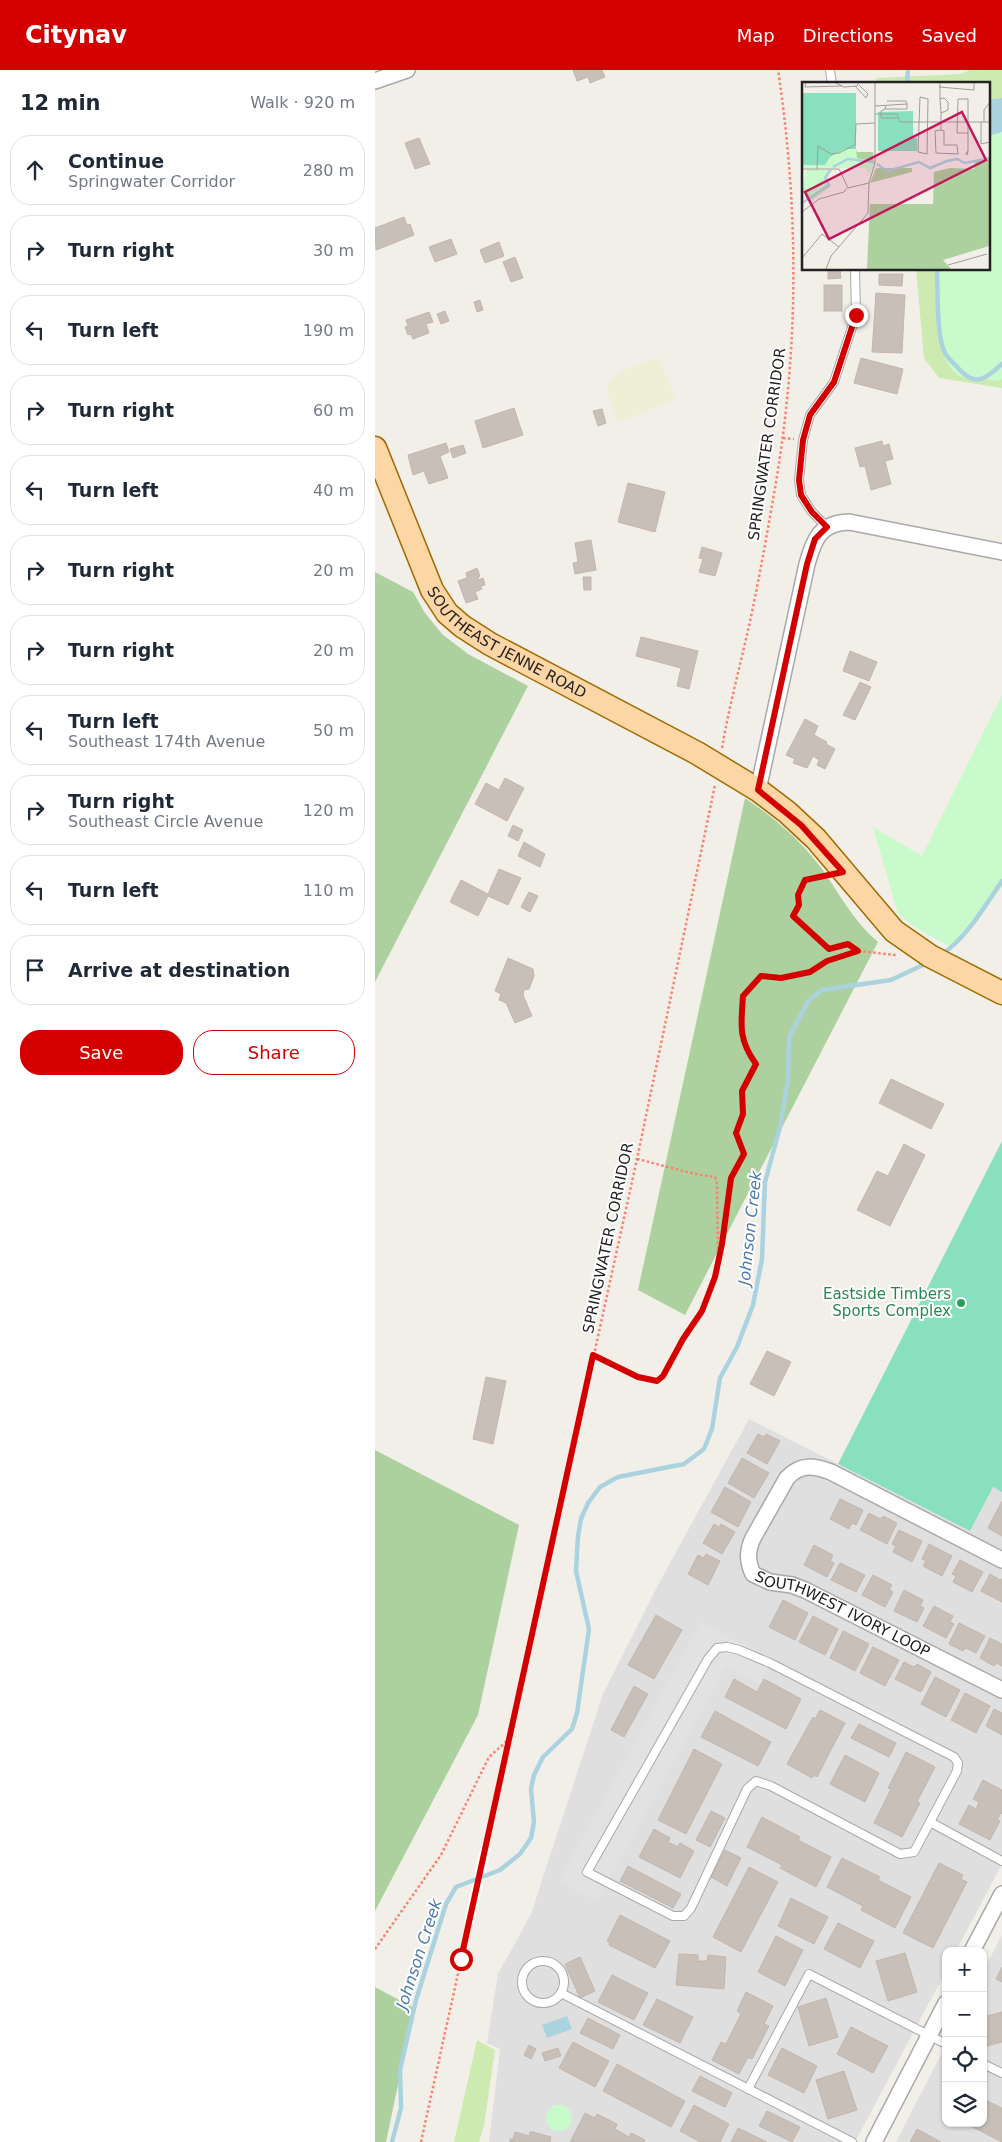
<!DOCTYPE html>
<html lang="en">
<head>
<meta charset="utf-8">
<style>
	:root { --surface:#fff; --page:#f2f2f3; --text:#1f2937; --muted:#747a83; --line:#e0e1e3; --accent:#d40000 }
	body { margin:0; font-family:"DejaVu Sans",sans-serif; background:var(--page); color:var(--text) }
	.controls { position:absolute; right:15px; bottom:15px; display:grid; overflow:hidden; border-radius:10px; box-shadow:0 1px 4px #0004 }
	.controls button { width:45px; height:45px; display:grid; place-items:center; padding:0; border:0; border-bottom:1px solid var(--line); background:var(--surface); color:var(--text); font:25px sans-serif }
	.stop { position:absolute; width:15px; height:15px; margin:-11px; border:4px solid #d40000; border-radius:50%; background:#fff }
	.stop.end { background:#d40000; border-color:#fff; box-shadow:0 1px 5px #0008 }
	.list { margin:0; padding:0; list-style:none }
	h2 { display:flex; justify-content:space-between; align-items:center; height:65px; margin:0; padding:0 20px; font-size:21px }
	h2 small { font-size:16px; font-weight:400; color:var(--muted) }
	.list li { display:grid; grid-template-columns:32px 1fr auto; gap:15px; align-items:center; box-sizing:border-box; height:70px; margin:0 10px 10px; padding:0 10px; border:1px solid var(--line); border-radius:20px }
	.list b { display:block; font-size:19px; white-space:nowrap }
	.list p { margin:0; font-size:16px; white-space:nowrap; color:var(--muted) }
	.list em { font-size:16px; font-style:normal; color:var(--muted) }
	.actions { display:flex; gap:10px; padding:15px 20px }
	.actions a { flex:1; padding:11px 0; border:1px solid var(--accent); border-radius:20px; text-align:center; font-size:18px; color:var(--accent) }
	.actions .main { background:var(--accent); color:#fff }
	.icon { flex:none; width:28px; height:28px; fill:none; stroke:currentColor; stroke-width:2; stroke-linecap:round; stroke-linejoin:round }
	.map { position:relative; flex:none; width:627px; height:2072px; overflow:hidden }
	header { display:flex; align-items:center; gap:30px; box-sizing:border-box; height:70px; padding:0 25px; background:var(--accent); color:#fff }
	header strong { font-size:24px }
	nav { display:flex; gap:28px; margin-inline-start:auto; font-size:18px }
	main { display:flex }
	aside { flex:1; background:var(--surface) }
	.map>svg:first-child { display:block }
	.residential { fill:#e0dfdf }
	.farmland { fill:#eef0d5 }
	.grass { fill:#cdebb0 }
	.forest { fill:#add19e }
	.park { fill:#c8facc }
	.pitch { fill:#88e0be }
	.parking { fill:#e2e2e2 }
	.water { fill:#aad3df }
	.pier { fill:#fff }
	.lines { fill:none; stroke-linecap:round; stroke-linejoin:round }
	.stream { stroke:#aad3df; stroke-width:4.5 }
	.building { fill:#c7bfb8; stroke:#c4b6ab }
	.lane-casing { stroke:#a9a9a9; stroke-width:10 }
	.street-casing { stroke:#a9a9a9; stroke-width:18 }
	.primary-casing { stroke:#a06b00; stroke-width:25 }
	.path { stroke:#fa8072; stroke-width:2.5; stroke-dasharray:2.5 2.5; stroke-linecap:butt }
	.lane { stroke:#fff; stroke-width:8 }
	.street { stroke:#fff; stroke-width:15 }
	.primary { stroke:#fcd6a4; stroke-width:22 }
	.route { stroke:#d40000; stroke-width:6 }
	.leisure-dot { fill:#2e9e5b; stroke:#fff; stroke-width:2 }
	.labels { text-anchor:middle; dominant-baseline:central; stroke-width:4; stroke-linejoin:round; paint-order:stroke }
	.street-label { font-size:15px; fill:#222; stroke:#fff }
	.leisure-label { font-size:15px; fill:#27864d; stroke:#fff; text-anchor:end }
	.water-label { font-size:16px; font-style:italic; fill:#4a7aab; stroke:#fff }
	.inset-river { fill:none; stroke:#aad3df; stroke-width:2.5 }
	.inset-road { fill:none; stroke:#9f9d99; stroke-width:1 }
	.view { fill:#c2185b; fill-opacity:0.15; stroke:#c2185b; stroke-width:2.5 }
	.inset-edge { fill:none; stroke:#222; stroke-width:2.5 }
</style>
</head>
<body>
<header>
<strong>Citynav</strong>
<nav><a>Map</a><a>Directions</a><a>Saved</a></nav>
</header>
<main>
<aside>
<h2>12 min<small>Walk · 920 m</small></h2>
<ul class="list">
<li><svg class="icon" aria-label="ahead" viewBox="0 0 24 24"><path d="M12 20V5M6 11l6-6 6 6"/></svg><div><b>Continue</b><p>Springwater Corridor</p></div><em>280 m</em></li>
<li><svg class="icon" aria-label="right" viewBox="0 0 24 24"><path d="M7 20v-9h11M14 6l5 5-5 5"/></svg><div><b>Turn right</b></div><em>30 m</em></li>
<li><svg class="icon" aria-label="left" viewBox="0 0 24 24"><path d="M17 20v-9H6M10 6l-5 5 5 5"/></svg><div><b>Turn left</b></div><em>190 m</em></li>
<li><svg class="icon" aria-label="right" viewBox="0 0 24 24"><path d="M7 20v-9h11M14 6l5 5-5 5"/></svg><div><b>Turn right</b></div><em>60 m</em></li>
<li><svg class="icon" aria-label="left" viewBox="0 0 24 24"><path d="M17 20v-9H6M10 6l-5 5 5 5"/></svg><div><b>Turn left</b></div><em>40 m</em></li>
<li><svg class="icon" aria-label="right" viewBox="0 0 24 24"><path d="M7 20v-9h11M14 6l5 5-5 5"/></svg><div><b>Turn right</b></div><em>20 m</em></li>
<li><svg class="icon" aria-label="right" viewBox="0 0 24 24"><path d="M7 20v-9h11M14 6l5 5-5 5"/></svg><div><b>Turn right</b></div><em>20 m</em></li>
<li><svg class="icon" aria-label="left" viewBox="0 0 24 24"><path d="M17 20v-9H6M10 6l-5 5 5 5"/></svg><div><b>Turn left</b><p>Southeast 174th Avenue</p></div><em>50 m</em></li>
<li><svg class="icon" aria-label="right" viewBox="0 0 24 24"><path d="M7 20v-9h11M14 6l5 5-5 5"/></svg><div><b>Turn right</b><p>Southeast Circle Avenue</p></div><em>120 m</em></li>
<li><svg class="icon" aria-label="left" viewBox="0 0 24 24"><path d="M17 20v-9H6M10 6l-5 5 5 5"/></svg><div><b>Turn left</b></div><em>110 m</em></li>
<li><svg class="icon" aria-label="arrive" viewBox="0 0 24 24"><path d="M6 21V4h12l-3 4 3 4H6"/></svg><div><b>Arrive at destination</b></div></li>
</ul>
<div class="actions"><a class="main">Save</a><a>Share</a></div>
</aside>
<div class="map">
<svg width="627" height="2072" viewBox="0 0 627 2072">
	<rect width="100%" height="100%" fill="#f2efe9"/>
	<!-- residential -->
	<g class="residential">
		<path d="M374 1349 595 1461 618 1417 627 1421V1794L581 1881H571V1901L480 2072H114L125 1979 112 1973 123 1904 156 1844 228 1624 283 1515Z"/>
		<path d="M627 1865V2072H521L571 1975V2053H608V1902Z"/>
	</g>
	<!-- farmland -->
	<path class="farmland" d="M284 287 301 330 243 352 233 323V315L237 309 247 300Z"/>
	<!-- grass -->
	<g class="grass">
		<path d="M595 0H627V318L564 308 549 288 541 199H613V14H502L501 8 585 4Z"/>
		<path d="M102 1970 120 1980 109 2056 104 2072H79Z"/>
	</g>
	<!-- forest -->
	<g class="forest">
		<path d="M0 502 38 522 50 543 67 564 93 584 153 616 0 912Z"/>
		<path d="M370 728C398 747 423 768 444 795 464 822 477 850 503 872L310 1245 263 1220Z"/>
		<path d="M0 1380 144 1455 103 1645 0 1841Z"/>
		<path d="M0 1917 39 1938 11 2072H0Z"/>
	</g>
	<!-- park -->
	<g class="park">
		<path d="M627 28V309L625 311C613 309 598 311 587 307 559 298 561 223 560 199H613V31Z"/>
		<path d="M627 625V817L577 878 540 857 523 844 498 757 547 786Z"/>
		<circle cx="184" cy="2048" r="13"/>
	</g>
	<!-- pitch -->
	<path class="pitch" d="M627 1071V1422L618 1417 595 1461 463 1394Z"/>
	<!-- parking -->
	<path class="parking" d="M326 1552 396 1590 383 1614 351 1597 222 1832 184 1811Z"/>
	<!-- water -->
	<g class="water">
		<path d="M627 28V62L613 66V30Z"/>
		<path d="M192 1946 197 1959 172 1968 167 1955Z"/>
	</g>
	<!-- pier -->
	<path class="pier" d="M106 1775 116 1778 99 1854 89 1852Z"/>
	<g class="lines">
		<!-- stream -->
		<g class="stream">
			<path d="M532 14 533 0"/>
			<path d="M562 199C563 219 561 266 570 283 573 289 581 295 585 300 601 318 613 307 627 294"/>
			<path d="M567 884C591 869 611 834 627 811"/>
			<path d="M17 2072 26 2038 25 2000 41 1930 71 1834 81 1817 125 1800 145 1784 156 1768 159 1752 156 1719 159 1705 168 1687 197 1659 202 1643 214 1559 201 1501 203 1466 206 1449 213 1433 225 1417 243 1407 309 1394 329 1379 337 1359 345 1308 362 1277 378 1235 387 1189 390 1112 405 1057 413 1010 414 967 434 930 447 920 516 910 552 893"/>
		</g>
	</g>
	<!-- building -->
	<g class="building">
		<path d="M198 0H227L230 7 215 13 213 7 202 11Z"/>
		<path d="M44 68 55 94 40 99 30 73Z"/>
		<path d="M29 147 32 155 35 154 39 165 1 180 0 158Z"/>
		<path d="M76 169 82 184 60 192 54 177Z"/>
		<path d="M124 172 129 186 110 193 105 180Z"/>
		<path d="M140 187 148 208 136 212 128 192Z"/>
		<path d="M453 199H465L466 208 453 209Z"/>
		<path d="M504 204H528L527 216 504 215Z"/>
		<rect x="449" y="215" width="18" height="26"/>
		<path d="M501 223 530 225 527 283 497 282Z"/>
		<path d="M105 230 108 240 102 242 99 232Z"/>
		<path d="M70 241 74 251 66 254 62 244Z"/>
		<path d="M54 242 58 252 51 254 54 263 38 269 36 264 33 265 30 257 33 256 31 250Z"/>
		<path d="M486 288 528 299 522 324 479 313Z"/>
		<path d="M139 338 148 365 108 378 100 351Z"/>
		<path d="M227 339 231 353 223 356 218 341Z"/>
		<path d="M507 371 508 376 514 374 518 389 510 391 516 414 496 420 490 396 485 397 480 378Z"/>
		<path d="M71 373 74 382 65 386 73 408 54 414 49 401 38 405 33 385Z"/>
		<path d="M88 375 91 383 78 388 75 379Z"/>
		<path d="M253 413 290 422 280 462 243 452Z"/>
		<path d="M216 470 221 500 200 504 198 493 203 492 200 473Z"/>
		<path d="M327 477 347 483 340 506 324 502 328 489 324 488Z"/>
		<path d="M102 498 105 506 103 507 104 510 108 508 110 515 106 516 107 519 100 522 103 529 91 533 83 511 92 508 91 503Z"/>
		<path d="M208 507H216V520H209Z"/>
		<path d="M266 567 323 581 314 619 302 616 306 598 261 586Z"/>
		<path d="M475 581 502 592 494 611 468 601Z"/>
		<path d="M485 612 496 617 480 650 468 645Z"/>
		<path d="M430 649 443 656 439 665 452 672 451 674 460 679 450 699 442 695 444 690 438 686 432 698 418 693 420 689 411 685Z"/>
		<path d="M130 708 149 718 132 751 100 734 111 713 124 720Z"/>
		<path d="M138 755 148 760 143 771 133 766Z"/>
		<path d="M149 772 170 784 165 797 143 786Z"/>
		<path d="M124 799 146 808 133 835 113 826 103 846 75 832 86 810 113 824Z"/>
		<path d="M154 822 163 826 155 842 146 837Z"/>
		<path d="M133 888 158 899 159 906 154 919 149 920 148 925 157 946 140 953 131 933 124 930 126 924 120 921Z"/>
		<path d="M516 1009 569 1034 556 1059 504 1033Z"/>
		<path d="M529 1074 550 1085 515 1156 482 1140 502 1101 513 1106Z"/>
		<path d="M392 1281 416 1292 399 1326 375 1314Z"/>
		<path d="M111 1307 131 1311 118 1374 98 1369Z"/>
		<path d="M383 1364 389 1367 391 1364 405 1371 392 1394 372 1383Z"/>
		<path d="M367 1388 394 1403 379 1428 353 1413Z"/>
		<path d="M350 1417 376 1432 363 1457 336 1442Z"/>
		<path d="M465 1429 488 1440 481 1455 477 1453 474 1459 455 1449Z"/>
		<path d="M627 1431V1466L613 1458Z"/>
		<path d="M494 1443 505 1449 508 1446 522 1453 512 1474 485 1460Z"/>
		<path d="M339 1454 344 1457 346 1454 360 1462 347 1484 328 1473Z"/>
		<path d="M524 1460 547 1471 537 1492 518 1482 521 1476 517 1474Z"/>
		<path d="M554 1474 577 1486 567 1506 548 1496 551 1491 547 1489Z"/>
		<path d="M439 1475 458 1485 455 1491 459 1493 452 1507 429 1495Z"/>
		<path d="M331 1484 345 1491 333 1515 313 1504 323 1485 329 1488Z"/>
		<path d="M585 1490 608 1502 597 1522 578 1512 581 1506 577 1504Z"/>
		<path d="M465 1493 490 1505 481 1522 456 1510Z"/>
		<path d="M615 1504 625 1510 627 1509V1532L606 1521Z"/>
		<path d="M498 1505 517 1515 514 1520 518 1522 510 1537 487 1525Z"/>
		<path d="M529 1520 548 1530 545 1536 549 1538 542 1552 519 1541Z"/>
		<path d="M408 1530 433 1543 420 1570 394 1557Z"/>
		<path d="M559 1536 578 1546 575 1552 579 1554 571 1568 548 1556Z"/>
		<path d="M281 1545 307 1560 279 1609 253 1595Z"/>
		<path d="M438 1546 463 1559 450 1585 424 1572Z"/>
		<path d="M584 1553 610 1566 601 1583 591 1578 588 1581 574 1574Z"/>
		<path d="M468 1561 494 1574 480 1601 455 1588Z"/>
		<path d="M615 1568 627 1574V1596L622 1593 619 1596 605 1588Z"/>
		<path d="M498 1577 524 1590 510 1616 485 1603Z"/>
		<path d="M529 1592 539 1597 542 1594 556 1602 546 1622 520 1609Z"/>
		<path d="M560 1607 585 1620 571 1647 546 1634Z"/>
		<path d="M359 1609 382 1622 389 1609 426 1629 411 1659 350 1627Z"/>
		<path d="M259 1616 273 1624 249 1667 236 1660Z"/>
		<path d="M590 1623 615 1636 601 1663 576 1650Z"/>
		<path d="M619 1639 627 1643V1665L611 1656Z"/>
		<path d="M445 1640 470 1653 442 1707 439 1705 437 1708 412 1694 438 1647 440 1649Z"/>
		<path d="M340 1641 396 1672 383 1696 326 1667Z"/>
		<path d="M484 1654 521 1673 514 1687 476 1668Z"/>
		<path d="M319 1679 347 1694 311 1764 283 1750Z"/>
		<path d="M531 1682 560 1697 542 1732 545 1733 527 1767 499 1753 516 1719 513 1718Z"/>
		<path d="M470 1685 504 1703 490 1732 455 1714Z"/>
		<path d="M608 1710 627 1720V1744L626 1743 622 1750 625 1751 615 1770 584 1754 594 1735 601 1739 604 1732 598 1729Z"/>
		<path d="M336 1741 350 1748 335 1777 321 1770Z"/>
		<path d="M387 1747 425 1767 423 1770 456 1787 441 1817 405 1798 407 1795 372 1777Z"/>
		<path d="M279 1759 295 1768 293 1772 303 1777 305 1773 319 1781 305 1808 264 1787Z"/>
		<path d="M350 1780 366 1788 352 1816 336 1807Z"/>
		<path d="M467 1788 505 1807 503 1810 536 1827 520 1858 486 1840 488 1836 452 1817Z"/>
		<path d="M564 1793 588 1805 586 1809 592 1812 558 1878 528 1863Z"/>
		<path d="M253 1796 306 1824 298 1838 245 1811Z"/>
		<path d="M374 1797 403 1812 366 1882 338 1867Z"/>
		<path d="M416 1828 453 1847 439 1874 403 1856Z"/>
		<path d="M245 1845 295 1871 280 1898 234 1875 235 1873 232 1871Z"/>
		<path d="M463 1853 499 1871 485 1898 449 1879Z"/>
		<path d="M401 1866 428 1880 410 1916 383 1902Z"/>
		<path d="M530 1883 542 1922 513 1931 501 1891Z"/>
		<path d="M304 1884 323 1885V1891H332L333 1885 351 1887 349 1919 301 1915Z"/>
		<path d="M205 1887 220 1921 205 1928 190 1894Z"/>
		<path d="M627 1897V1912L621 1909Z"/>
		<path d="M237 1905 273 1923 259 1950 223 1932Z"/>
		<path d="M371 1922 398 1936 389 1954 394 1956 377 1989 373 1987 364 2004 337 1990 346 1972 351 1974 366 1944 362 1941Z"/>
		<path d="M451 1928 463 1967 434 1976 423 1937Z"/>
		<path d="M282 1929 318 1947 305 1973 268 1955Z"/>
		<path d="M627 1942V1972L608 1977V1947Z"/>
		<path d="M213 1948 245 1965 238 1979 205 1963Z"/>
		<path d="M476 1957 513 1976 498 2003 462 1984Z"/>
		<path d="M198 1972 234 1991 220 2017 184 1998Z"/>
		<path d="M154 1975 161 1979 156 1989 149 1985Z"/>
		<path d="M183 1978 186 1986 170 1991 167 1983Z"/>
		<path d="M407 1978 442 1996 429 2023 393 2005Z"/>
		<path d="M242 1994 310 2031 296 2057 228 2021Z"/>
		<path d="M469 2001 482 2040 453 2049 441 2010Z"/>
		<path d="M325 2006 357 2023 350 2037 317 2021Z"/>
		<path d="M608 2029 627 2038V2072L590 2053H608Z"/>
		<path d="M319 2035 354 2054 345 2072H325L305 2061Z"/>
		<path d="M392 2041 425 2057 417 2072 384 2056Z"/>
		<path d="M210 2043 220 2048 222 2044 242 2054 240 2059 254 2067 256 2063 270 2070 269 2072H195Z"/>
		<path d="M363 2058 392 2072H356Z"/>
		<path d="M542 2059 566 2072H535Z"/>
		<path d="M140 2062 154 2066 155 2062H158L176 2067 175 2072H135V2069H138Z"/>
	</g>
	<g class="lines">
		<defs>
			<g id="lane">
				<path d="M455 0 457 14"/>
				<path d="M452 457 437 442 426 425 424 410 428 370 435 345 459 312 481 245 480 199"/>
				<path d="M352 1577 364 1580 395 1593 579 1687 583 1693 582 1701 539 1782 525 1784 396 1716 381 1711 372 1719 316 1838 309 1846H298L212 1802 333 1589 342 1578Z"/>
				<path d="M555 1752 627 1791"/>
				<circle cx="168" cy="1912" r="21"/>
				<path d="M186 1923 477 2072"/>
				<path d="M608 1994 627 2003"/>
				<path d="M373 2019 434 1904 571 1974"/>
			</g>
			<g id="street">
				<path d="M0 11 32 0"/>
				<path d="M383 720 432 494C439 469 445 453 474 452L627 482"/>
				<path id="s1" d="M627 1490 456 1402C439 1396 426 1393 412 1408L378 1468C372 1481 372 1491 378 1504L395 1512 417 1515 430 1520 627 1620"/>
				<path d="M597 1881 627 1824"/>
				<path d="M499 2072 571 1933"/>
			</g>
			<g id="primary">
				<path id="s2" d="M0 378 57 520 72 543 87 556 115 574 322 683 383 720 412 742 441 769 519 861 555 886 627 923"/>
			</g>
		</defs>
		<!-- lane casing -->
		<use href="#lane" class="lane-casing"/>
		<!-- street casing -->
		<use href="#street" class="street-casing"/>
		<!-- primary casing -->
		<use href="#primary" class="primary-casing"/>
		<!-- path -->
		<g class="path">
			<path d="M408 368 419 369"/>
			<path d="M347 678C354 637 365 596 374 556 384 510 392 464 400 418 424 279 424 140 403 0"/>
			<path d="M450 806 430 810 423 825 424 835 418 846 454 879 473 874 483 881"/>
			<path d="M262 1089C288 1095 313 1104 340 1107L342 1114 343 1188"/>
			<path d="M218 1285 263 1307 282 1311 288 1306 308 1269 327 1241 343 1192 356 1108 369 1084 361 1063 368 1044 367 1021 381 994 370 979 366 957 368 926 386 906 406 908 435 902 452 891 483 881 521 885"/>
			<path d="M0 1879 66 1785 114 1687 132 1671"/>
			<path d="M46 2072 262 1089 340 715"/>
		</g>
		<!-- lane -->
		<use href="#lane" class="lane"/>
		<!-- street -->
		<use href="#street" class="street"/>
		<!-- primary -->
		<use href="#primary" class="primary"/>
	</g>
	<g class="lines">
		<!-- route -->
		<path class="route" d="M86 1889 218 1285 263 1307 282 1311 288 1306 308 1269 327 1241 340 1207 347 1174 356 1108 369 1084 361 1063 368 1044 367 1021 381 994C363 969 366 955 368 926L386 906 406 908 435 902 452 891 483 881 473 874 454 879 418 846 424 835 423 825 430 810 468 802 426 755 383 720 432 494 440 469 452 457 437 442 426 425 424 410 428 370 435 345 459 312 481 245"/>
	</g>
	<!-- markers -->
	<circle class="leisure-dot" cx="586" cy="1233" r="5"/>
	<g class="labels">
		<!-- street labels -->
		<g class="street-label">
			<text transform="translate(392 374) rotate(-82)">SPRINGWATER CORRIDOR</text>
			<text stroke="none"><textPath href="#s2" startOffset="246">SOUTHEAST JENNE ROAD</textPath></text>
			<text transform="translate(233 1168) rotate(-78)">SPRINGWATER CORRIDOR</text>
			<text stroke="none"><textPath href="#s1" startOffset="445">SOUTHWEST IVORY LOOP</textPath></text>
		</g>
		<!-- leisure labels -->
		<g class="leisure-label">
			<text x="576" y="1224">Eastside Timbers<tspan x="576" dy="17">Sports Complex</tspan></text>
		</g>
		<!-- water labels -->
		<g class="water-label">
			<text transform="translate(375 1158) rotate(-84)">Johnson Creek</text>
			<text transform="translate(44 1884) rotate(-72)">Johnson Creek</text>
		</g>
	</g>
	<!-- overview -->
	<g transform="translate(427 12)">
		<rect width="188" height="188" fill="#f2efe9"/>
		<path d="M5 88H31L26 94 28 105 9 119 0 109Z" fill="#cdebb0"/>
		<path d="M54 67 55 70H71V85L66 91 65 86H24ZM187 75V164L141 178 149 187H65L68 122H131L132 90 148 86 172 87 173 80ZM74 86H110V90L68 101Z" fill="#add19e"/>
		<path d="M43 67H54L55 76 72 80 71 85 66 91 65 86H0V83H23L28 75ZM28 88 23 95 28 102 10 115 1 104 5 89Z" fill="#c8facc"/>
		<path d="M0 11H54V67H43L28 75 23 83H0ZM111 29V56H115V69H76V30Z" fill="#88e0be"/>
		<path class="inset-river" d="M75 82 85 89 117 80 128 86 145 79 155 77 163 81 188 76M31 85 46 77 72 80M0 121 27 103 23 96 28 88"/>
		<path class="inset-road" d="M4 0 3 5 40 4M32 0 42 5 55 4 57 0M53 4 64 16 66 12 57 3M137 5 172 8V0M118 15 126 17 125 72 116 70ZM138 17V0M85 19H104L105 22M73 24 105 22V27H83L84 23M83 27 79 29V36H95M73 32H95L98 40H188M179 40V62L188 60M182 40V28L188 20M139 48 133 49 134 71 156 72 155 63H142V49L139 48V31L146 28V20L142 16 138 17 139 31M166 69 165 73 164 71 166 69V17H156L155 51H166M0 87H37L46 106 67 101M15 87 16 64 29 72 37 71 53 63 54 42 73 41M0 130 17 117 42 110 45 106M0 176 20 152 37 165M146 183 185 172M24 187 29 174 66 131 67 101 73 81V0"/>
		<path class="view" d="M160 30 184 78 27 157 3 110Z"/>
		<rect width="188" height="188" class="inset-edge"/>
	</g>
</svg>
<div class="controls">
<button>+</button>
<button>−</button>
<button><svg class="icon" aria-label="locate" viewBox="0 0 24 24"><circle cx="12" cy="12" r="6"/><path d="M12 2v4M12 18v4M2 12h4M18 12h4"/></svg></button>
<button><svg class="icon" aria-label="layers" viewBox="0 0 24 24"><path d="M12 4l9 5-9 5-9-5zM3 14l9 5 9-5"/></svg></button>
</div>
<div class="stop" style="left:86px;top:1889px"></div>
<div class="stop end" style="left:481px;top:245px"></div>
</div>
</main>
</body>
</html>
